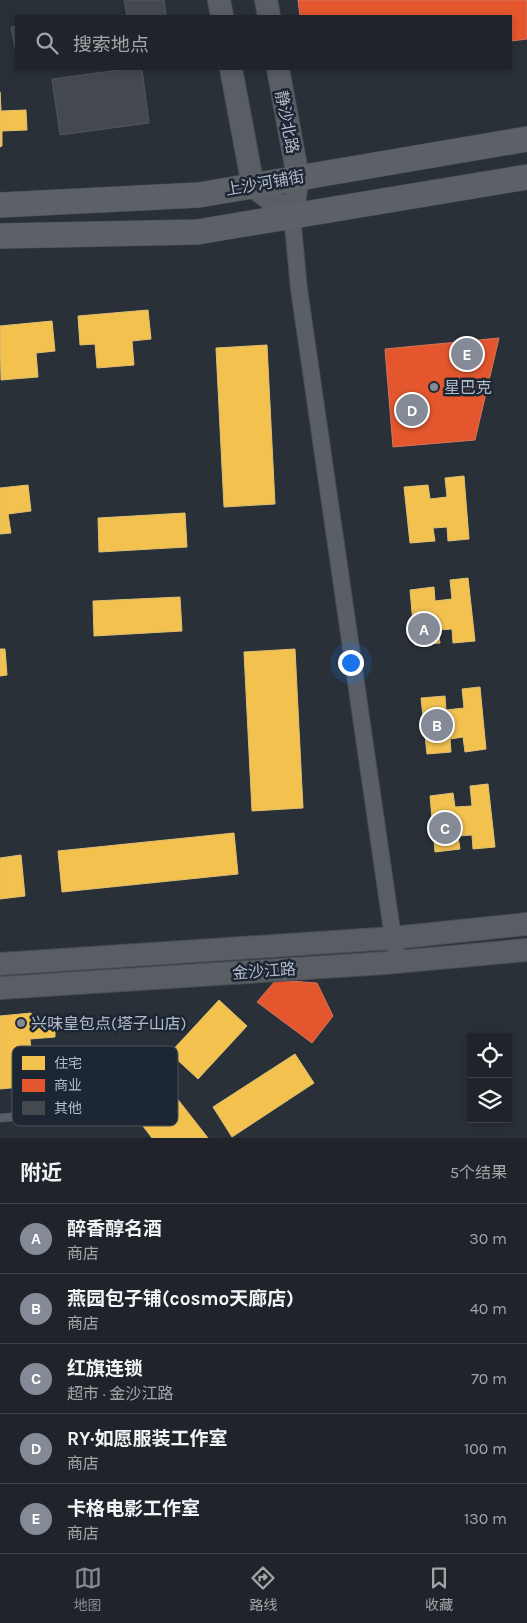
<!DOCTYPE html>
<html lang="zh">
<head>
<meta charset="utf-8">
<style>
	:root { --surface:#20242a; --page:#282c32; --text:#f1f3f6; --muted:#a2a4a8; --line:#3d4147; --accent:#848b96 }
	body { margin:0; font-family:Karla,"Noto Sans SC",sans-serif; background:var(--page); color:var(--text) }
	.controls { position:absolute; right:15px; bottom:15px; display:grid; overflow:hidden; border-radius:0px; box-shadow:0 2px 8px #0003 }
	.controls button { width:45px; height:45px; display:grid; place-items:center; padding:0; border:0; border-bottom:1px solid var(--line); background:var(--surface); color:var(--text); font:25px sans-serif }
	.you { position:absolute; left:350px; top:662px; width:18px; height:18px; margin:-12px; border:4px solid #fff; border-radius:50%; background:#1a73e8; box-shadow:0 0 0 8px #1a73e833 }
	.badge { display:grid; place-items:center; width:32px; height:32px; border-radius:50%; background:var(--accent); color:#fff; font-size:16px; font-weight:700 }
	.pin { position:absolute; translate:-50% -50%; border:2px solid #fff; box-shadow:0 1px 5px #0006 }
	.list { margin:0; padding:0; list-style:none }
	h2 { display:flex; justify-content:space-between; align-items:center; height:65px; margin:0; padding:0 20px; font-size:21px }
	h2 small { font-size:16px; font-weight:400; color:var(--muted) }
	.list li { display:grid; grid-template-columns:32px 1fr auto; gap:15px; align-items:center; box-sizing:border-box; height:70px; padding:0 20px; border-top:1px solid var(--line) }
	.list b { display:block; font-size:19px; white-space:nowrap }
	.list p { margin:0; font-size:16px; white-space:nowrap; color:var(--muted) }
	.list em { font-size:16px; font-style:normal; color:var(--muted) }
	.icon { flex:none; width:28px; height:28px; fill:none; stroke:currentColor; stroke-width:2; stroke-linecap:round; stroke-linejoin:round }
	.map { position:relative; flex:none; width:527px; height:1138px; overflow:hidden }
	.search { position:absolute; background:var(--surface); box-shadow:0 2px 8px #0003; left:15px; right:15px; top:15px; height:55px; display:flex; align-items:center; gap:12px; box-sizing:border-box; padding:0 18px; border-radius:0px; color:var(--muted); font-size:19px }
	.sheet { height:415px; background:var(--surface) }
	nav { display:flex; justify-content:space-around; align-items:center; box-sizing:border-box; height:70px; border-top:1px solid var(--line); background:var(--surface); font-size:14px; color:var(--muted) }
	nav a { display:grid; justify-items:center; gap:2px }
	nav .on { color:var(--accent) }
	.map>svg:first-child { display:block }
	.homes { fill:#f2c14e; stroke:#dfc073 }
	.shops { fill:#e4572e; stroke:#d6755c }
	.building { fill:#444950; stroke:#52575f }
	.lines { fill:none; stroke-linecap:round; stroke-linejoin:round }
	.lane-casing { stroke:#484c53; stroke-width:9 }
	.street-casing { stroke:#484c53; stroke-width:18 }
	.secondary-casing { stroke:#484c53; stroke-width:24 }
	.primary-casing { stroke:#484c55; stroke-width:26 }
	.lane { stroke:#5a5e66; stroke-width:8 }
	.street { stroke:#5a5e66; stroke-width:16 }
	.secondary { stroke:#595d64; stroke-width:22 }
	.primary { stroke:#5c6168; stroke-width:25 }
	.poi-dot { fill:#848b96; stroke:#1d2633; stroke-width:2 }
	.labels { text-anchor:middle; dominant-baseline:central; stroke-width:5; stroke-linejoin:round; paint-order:stroke }
	.street-label { font-size:16px; fill:#b4bcc9; stroke:#1d2633 }
	.poi-label { font-size:16px; fill:#b4bcc9; stroke:#1d2633; text-anchor:start }
	.key { fill:#1d2633; stroke:#4a5360; stroke-width:1 }
	.key-label { font-size:14px; fill:#b4bcc9 }
</style>
</head>
<body>
<div class="map">
<svg width="527" height="1138" viewBox="0 0 527 1138">
	<rect width="100%" height="100%" fill="#2a3038"/>
	<!-- homes -->
	<g class="homes">
		<path d="M0 92 1 111 26 110 27 130 2 131V146L0 147Z"/>
		<path d="M148 310 151 339 132 341 134 365 97 368 95 344 80 345 78 316Z"/>
		<path d="M52 321 55 351 36 353 38 377 1 380 0 326Z"/>
		<path d="M267 345 275 504 224 507 216 348Z"/>
		<path d="M464 476 469 539 448 541 447 527 433 528 435 541 410 543 404 487 428 485 430 499 447 497 445 478Z"/>
		<path d="M28 485 31 511 8 514 11 533 0 534V488Z"/>
		<path d="M185 513 187 547 99 552 98 518Z"/>
		<path d="M468 578 475 641 453 643 452 629 438 630 440 643 415 645 410 590 434 587 435 601 452 599 450 580Z"/>
		<path d="M180 597 182 631 94 636 93 601Z"/>
		<path d="M0 649H5L7 675 0 676Z"/>
		<path d="M295 649 303 808 252 811 244 652Z"/>
		<path d="M480 687 486 749 465 752 463 737 450 739 451 752 427 754 421 698 445 696 446 710 464 708 462 689Z"/>
		<path d="M488 784 495 847 473 849 472 835 458 836 460 849 435 852 430 796 453 793 455 807 472 806 470 786Z"/>
		<path d="M234 833 238 874 62 892 58 851Z"/>
		<path d="M21 855 25 896 0 899V858Z"/>
		<path d="M219 1000 247 1026 198 1079 170 1053Z"/>
		<path d="M31 1013 32 1020 41 1019 42 1028 55 1026V1037L30 1039 32 1060 49 1058 51 1084 0 1089V1016Z"/>
		<path d="M295 1054 314 1083 232 1137 213 1107Z"/>
		<path d="M158 1074 208 1138H152L124 1101Z"/>
	</g>
	<!-- shops -->
	<g class="shops">
		<path d="M298 0H527V39L511 41V16H300Z"/>
		<path d="M499 338 475 440 393 447 385 349Z"/>
		<path d="M276 980 317 983 333 1016 312 1043 257 1002Z"/>
	</g>
	<!-- building -->
	<g class="building">
		<path d="M124 0H164L166 16H127Z"/>
		<path d="M16 26V53L11 27Z"/>
		<path d="M127 69H142L149 123 60 135 52 79Z"/>
	</g>
	<g class="lines">
		<defs>
			<path id="lane" d="M0 1118 47 1114"/>
			<path id="street" d="M292 216 299 289 393 938 399 962"/>
			<g id="secondary">
				<path d="M219 0 222 16"/>
				<path d="M266 0 269 16"/>
				<path d="M231 69 253 186 292 216 298 177 278 69"/>
				<path d="M0 964 393 938 527 924"/>
				<path d="M0 988 385 963 527 950"/>
			</g>
			<g id="primary">
				<path d="M0 205 199 195 527 139"/>
				<path d="M0 236 197 232 527 177"/>
			</g>
		</defs>
		<!-- lane casing -->
		<use href="#lane" class="lane-casing"/>
		<!-- street casing -->
		<use href="#street" class="street-casing"/>
		<!-- secondary casing -->
		<use href="#secondary" class="secondary-casing"/>
		<!-- primary casing -->
		<use href="#primary" class="primary-casing"/>
		<!-- lane -->
		<use href="#lane" class="lane"/>
		<!-- street -->
		<use href="#street" class="street"/>
		<!-- secondary -->
		<use href="#secondary" class="secondary"/>
		<!-- primary -->
		<use href="#primary" class="primary"/>
	</g>
	<!-- markers -->
	<g class="poi-dot">
		<circle cx="434" cy="387" r="5"/>
		<circle cx="21" cy="1023" r="5"/>
	</g>
	<g class="labels">
		<!-- street labels -->
		<g class="street-label">
			<text transform="translate(287 122) rotate(79)">静沙北路</text>
			<text transform="translate(265 183) rotate(-10)">上沙河铺街</text>
			<text transform="translate(264 971) rotate(-4)">金沙江路</text>
		</g>
		<!-- poi labels -->
		<g class="poi-label">
			<text x="444" y="387">星巴克</text>
			<text x="31" y="1023">兴味皇包点(塔子山店)</text>
		</g>
	</g>
	<!-- legend -->
	<rect x="12" y="1046" width="166" height="80" rx="8" class="key"/>
	<rect x="22" y="1056" width="23" height="14" fill="#f2c14e"/>
	<rect x="22" y="1079" width="23" height="13" fill="#e4572e"/>
	<rect x="22" y="1101" width="23" height="14" fill="#444950"/>
	<g class="key-label">
		<text x="54" y="1068">住宅</text>
		<text x="54" y="1090">商业</text>
		<text x="54" y="1113">其他</text>
	</g>
</svg>
<div class="controls">
<button><svg class="icon" aria-label="locate" viewBox="0 0 24 24"><circle cx="12" cy="12" r="6"/><path d="M12 2v4M12 18v4M2 12h4M18 12h4"/></svg></button>
<button><svg class="icon" aria-label="layers" viewBox="0 0 24 24"><path d="M12 4l9 5-9 5-9-5zM3 14l9 5 9-5"/></svg></button>
</div>
<div class="you"></div>
<div class="pin badge" style="left:424px;top:629px">A</div>
<div class="pin badge" style="left:437px;top:725px">B</div>
<div class="pin badge" style="left:445px;top:828px">C</div>
<div class="pin badge" style="left:412px;top:410px">D</div>
<div class="pin badge" style="left:467px;top:354px">E</div>
<div class="search"><svg class="icon" aria-label="search" viewBox="0 0 24 24"><circle cx="10" cy="10" r="6"/><path d="M15 15l6 6"/></svg>搜索地点</div>
</div>
<section class="sheet">
<h2>附近<small>5个结果</small></h2>
<ul class="list">
<li><span class="badge">A</span><div><b>醉香醇名酒</b><p>商店</p></div><em>30 m</em></li>
<li><span class="badge">B</span><div><b>燕园包子铺(cosmo天廊店)</b><p>商店</p></div><em>40 m</em></li>
<li><span class="badge">C</span><div><b>红旗连锁</b><p>超市 · 金沙江路</p></div><em>70 m</em></li>
<li><span class="badge">D</span><div><b>RY·如愿服装工作室</b><p>商店</p></div><em>100 m</em></li>
<li><span class="badge">E</span><div><b>卡格电影工作室</b><p>商店</p></div><em>130 m</em></li>
</ul>
</section>
<nav>
<a class="on"><svg class="icon" aria-label="map" viewBox="0 0 24 24"><path d="M3 6l6-2 6 2 6-2v14l-6 2-6-2-6 2zM9 4v14M15 6v14"/></svg>地图</a>
<a><svg class="icon" aria-label="directions" viewBox="0 0 24 24"><path d="M12 3l9 9-9 9-9-9zM9 14v-3h6M13 9l2 2-2 2"/></svg>路线</a>
<a><svg class="icon" aria-label="saved" viewBox="0 0 24 24"><path d="M7 4h10v16l-5-4-5 4z"/></svg>收藏</a>
</nav>
</body>
</html>
